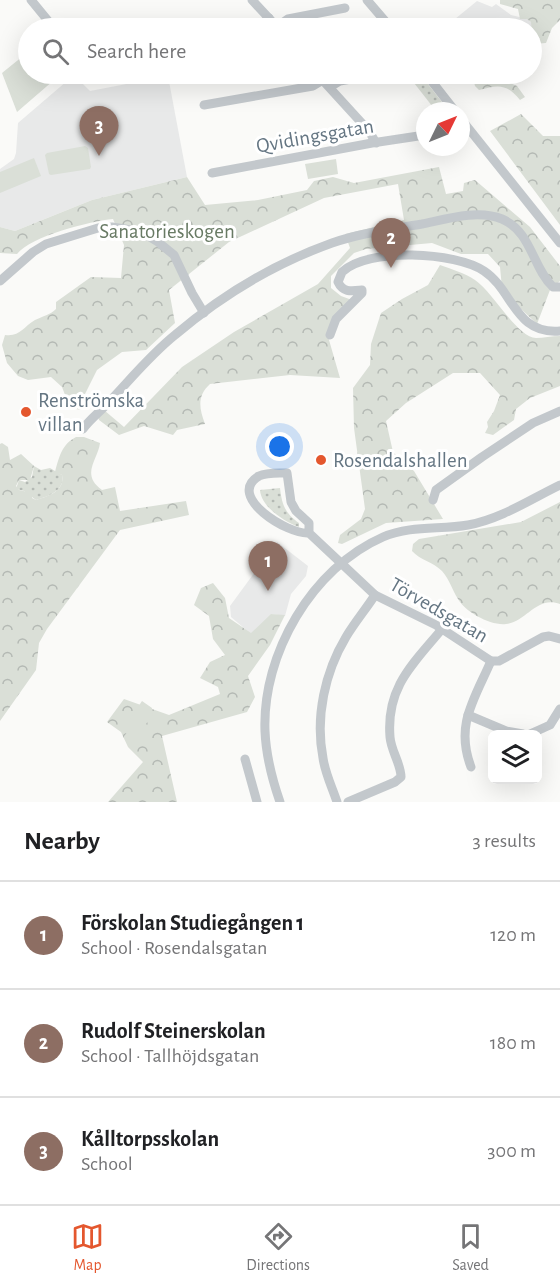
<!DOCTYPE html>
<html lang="en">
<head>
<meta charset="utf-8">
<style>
	:root { --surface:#fff; --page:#f6f6f6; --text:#202124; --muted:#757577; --line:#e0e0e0; --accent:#e4572e }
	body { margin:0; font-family:"Alegreya Sans",sans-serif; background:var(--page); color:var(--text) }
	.controls { position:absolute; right:18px; bottom:18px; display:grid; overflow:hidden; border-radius:9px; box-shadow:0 6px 24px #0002 }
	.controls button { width:54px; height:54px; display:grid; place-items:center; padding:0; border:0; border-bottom:2px solid var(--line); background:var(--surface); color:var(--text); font:30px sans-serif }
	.compass { position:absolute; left:416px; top:102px; width:54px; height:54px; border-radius:50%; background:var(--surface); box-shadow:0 6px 24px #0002; rotate:47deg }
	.you { position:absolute; left:280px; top:447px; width:21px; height:21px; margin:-15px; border:4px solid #fff; border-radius:50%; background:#1a73e8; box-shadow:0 0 0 9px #1a73e833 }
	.badge { display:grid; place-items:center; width:39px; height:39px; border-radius:50%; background:var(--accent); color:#fff; font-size:20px; font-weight:700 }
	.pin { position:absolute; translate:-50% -50px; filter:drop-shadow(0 2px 3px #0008) }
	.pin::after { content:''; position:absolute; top:32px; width:21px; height:18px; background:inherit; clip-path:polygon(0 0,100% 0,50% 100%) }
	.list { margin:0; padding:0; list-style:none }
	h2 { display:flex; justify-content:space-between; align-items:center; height:78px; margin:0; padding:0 24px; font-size:26px }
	h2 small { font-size:20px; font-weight:400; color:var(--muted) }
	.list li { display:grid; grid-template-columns:39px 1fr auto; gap:18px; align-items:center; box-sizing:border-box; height:108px; padding:0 24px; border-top:2px solid var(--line) }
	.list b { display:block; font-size:22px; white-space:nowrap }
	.list p { margin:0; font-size:20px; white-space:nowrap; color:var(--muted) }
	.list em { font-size:20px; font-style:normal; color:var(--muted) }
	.icon { flex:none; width:33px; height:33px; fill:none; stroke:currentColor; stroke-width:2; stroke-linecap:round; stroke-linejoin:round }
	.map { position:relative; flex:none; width:560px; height:802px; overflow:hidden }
	.search { position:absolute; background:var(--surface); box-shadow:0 6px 24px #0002; left:18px; right:18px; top:18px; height:66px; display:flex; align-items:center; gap:15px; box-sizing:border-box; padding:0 21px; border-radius:33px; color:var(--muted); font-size:22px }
	.sheet { height:402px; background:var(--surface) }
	nav { display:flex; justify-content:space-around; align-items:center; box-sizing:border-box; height:84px; border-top:2px solid var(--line); background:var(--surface); font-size:16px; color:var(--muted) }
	nav a { display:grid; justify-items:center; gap:3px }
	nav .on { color:var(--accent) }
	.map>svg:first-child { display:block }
	.built { fill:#e8e9e9 }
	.grass { fill:url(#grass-dots) }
	.forest { fill:url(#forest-crowns); fill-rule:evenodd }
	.park { fill:#dadfd7 }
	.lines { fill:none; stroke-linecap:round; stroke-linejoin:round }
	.minor { stroke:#c3c8cc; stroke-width:9 }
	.poi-dot { fill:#e4572e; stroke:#fff; stroke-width:2 }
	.labels { text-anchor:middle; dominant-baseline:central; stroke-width:6; stroke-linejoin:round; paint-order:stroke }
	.street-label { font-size:21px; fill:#657683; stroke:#fff }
	.park-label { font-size:21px; fill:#687a64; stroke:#fff }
	.poi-label { font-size:21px; fill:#657683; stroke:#fff; text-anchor:start }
</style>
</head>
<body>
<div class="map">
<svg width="560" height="802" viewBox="0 0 560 802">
	<defs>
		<pattern id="grass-dots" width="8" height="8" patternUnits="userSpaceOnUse" patternTransform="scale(1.5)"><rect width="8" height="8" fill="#dadfd7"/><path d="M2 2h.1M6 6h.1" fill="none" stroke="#b4b9b4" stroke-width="1.8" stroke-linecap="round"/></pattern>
		<pattern id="forest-crowns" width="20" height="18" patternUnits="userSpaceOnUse" patternTransform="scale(1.5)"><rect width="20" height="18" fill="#dadfd7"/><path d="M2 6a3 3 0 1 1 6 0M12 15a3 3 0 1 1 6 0" fill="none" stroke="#b4b9b4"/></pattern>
	</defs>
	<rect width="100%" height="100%" fill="#fafaf8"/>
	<!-- built -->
	<g class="built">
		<path d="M477 1 492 7 496 4 511 15 528 19 531 22V28H444Z"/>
		<path d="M74 75 90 91 168 76 187 177 92 200 15 231 0 227V169L14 159 16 153 18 123Z"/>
		<path d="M277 542 308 566 306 576 291 594 285 616 272 614 251 634 231 617 230 606Z"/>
	</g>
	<!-- grass -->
	<g class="grass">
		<path d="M407 74H420L449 111H436Z"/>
		<path d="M34 466 41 470 50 468 62 475C65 491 49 496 36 500L24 491 16 489 19 480 25 482 32 477Z"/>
		<path d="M280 488C282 505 285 513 299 523V527C285 522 261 507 260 490Z"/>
	</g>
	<!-- forest -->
	<g class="forest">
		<path d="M500 0H560V20L552 28 546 43 532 44 531 22 527 19H520L518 9 500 4Z"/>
		<path d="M472 74H505L506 81 517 86 525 97 520 100C506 83 498 85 479 90L475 86Z"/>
		<path d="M521 114 543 136H560V225L490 131Z"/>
		<path d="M439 167 446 194 463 191 464 183 475 180 530 227 560 266V281L550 290 537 324 518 306 502 288 500 267 488 254H461L432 243 366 249 354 253 331 276V288L341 296 352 300 327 333 340 378 290 375 210 384C197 396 199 408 205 424L177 430 173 435 144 426 119 435 99 420 94 402 81 410 76 409 67 400 62 387 51 377 28 380 18 376 7 363 2 345 5 335C20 337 23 327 35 320 43 316 50 315 56 309V302L91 277 121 278 124 245 113 219C91 221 31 236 17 254L0 253V227L15 231 92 200 187 177 205 205 258 200 307 190 314 181 333 177 354 183ZM398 184 404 220 345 234 350 248 318 284 234 332 182 367 124 427 85 394 97 370 122 352 146 350 175 323 169 290 229 242 324 198Z"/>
		<path d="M440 265C451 269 465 273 475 280 492 291 517 337 536 338 543 338 552 336 560 336V386L530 398 516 409 514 420 493 435 485 433 488 427 487 422 494 411 500 395 480 373H453L406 403 386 421 393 452 414 471 443 519 386 523 342 544 338 543 340 535 361 519 365 509 354 428 353 388 370 365 371 344 381 313 402 299 428 285Z"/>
		<path d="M76 437H84L100 443C98 460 80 474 102 490L115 487 120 511 186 501 189 515 120 530 47 629 39 643 36 670 0 721V444L2 443 8 447 10 460 21 454 34 466 30 480H19L16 486 19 490 32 493V498L36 500C49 496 65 491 62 475L55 472C59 457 62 444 76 437Z"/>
		<path d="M560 502V604C537 595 526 622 506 624 491 626 465 612 458 599 452 590 450 580 442 571 433 562 420 560 412 551L413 544 419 539 521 522Z"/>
		<path d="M213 583 225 598 229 618 251 633 271 614 285 615 270 645 248 676 255 697 247 712 162 736 177 802H108L143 762 128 747 121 732 107 722 124 699 169 715 220 694 218 687 200 678 210 662 225 655 213 639 209 616 194 605 201 588Z"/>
	</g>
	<!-- park -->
	<g class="park">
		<path d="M28 52V74H61L17 112 2 73Z"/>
		<path d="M85 146 88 148 91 167 90 169 51 175 49 174 45 155 47 153Z"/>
		<path d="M34 158 41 176 0 193V172Z"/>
		<path d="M336 159 338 174 308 179 305 164Z"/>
		<path d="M142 701 152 708 153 715 131 743 124 737 130 727 136 732 140 728 130 719Z"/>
	</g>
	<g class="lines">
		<!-- minor -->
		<g class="minor">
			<path d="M31 0 54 28"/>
			<path d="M252 0 278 28"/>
			<path d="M367 0 391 28"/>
			<path d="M277 27 288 19 345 8"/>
			<path d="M234 28 261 24 269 18"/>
			<path d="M317 74 369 131 376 143"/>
			<path d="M426 74 455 111"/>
			<path d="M330 87 340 81 378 74"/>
			<path d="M204 105 313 86 323 80"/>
			<path d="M461 119 560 243"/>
			<path d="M212 173 372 143 425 135"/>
			<path d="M0 281 33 252 46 244 98 228 112 227 125 229 143 233 158 242 174 255 192 293 204 313"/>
			<path d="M330 335 336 319 362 293V290C352 291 343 293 338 282L342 272C368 247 456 252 484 271 513 290 515 335 560 331"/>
			<path d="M83 429C90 419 100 412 108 403 130 380 150 355 175 335 221 296 276 263 332 243 361 233 392 229 422 224 446 219 478 209 502 219 532 232 532 267 553 287H560"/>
			<path d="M433 500 436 490 482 457 533 423 560 411"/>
			<path d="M309 533V523L296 511 291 502 287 473C279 473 267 472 259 476 225 496 288 535 309 533L375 595 436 625 491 661H499L543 637 549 636 560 639"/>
			<path d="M468 715 506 731 523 734"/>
			<path d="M530 734 550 725 560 709"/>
			<path d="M245 759 257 802"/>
			<path d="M471 767C455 725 474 700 491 661"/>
			<path d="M280 802C272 779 266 756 265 731 262 654 312 568 383 537 411 525 440 530 468 525 501 519 531 499 560 485"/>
			<path d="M337 802C332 787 325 773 323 758 315 717 325 672 346 637 355 622 366 609 375 595"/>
			<path d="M348 802 395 782 401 777C401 764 391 751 390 737 386 687 413 664 442 629"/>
		</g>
	</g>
	<!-- markers -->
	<g class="poi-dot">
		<circle cx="26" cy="412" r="6"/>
		<circle cx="321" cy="460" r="6"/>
	</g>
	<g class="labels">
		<!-- street labels -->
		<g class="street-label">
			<text transform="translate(315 136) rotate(-10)">Qvidingsgatan</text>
			<text transform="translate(439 610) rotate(30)">Törvedsgatan</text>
		</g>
		<!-- park labels -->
		<g class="park-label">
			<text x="167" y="231">Sanatorieskogen</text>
		</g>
		<!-- poi labels -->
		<g class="poi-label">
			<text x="38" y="400">Renströmska<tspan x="38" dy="24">villan</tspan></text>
			<text x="333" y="460">Rosendalshallen</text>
		</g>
	</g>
</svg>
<div class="controls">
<button><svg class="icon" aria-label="layers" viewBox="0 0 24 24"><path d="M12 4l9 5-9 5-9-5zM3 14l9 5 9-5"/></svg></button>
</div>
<svg class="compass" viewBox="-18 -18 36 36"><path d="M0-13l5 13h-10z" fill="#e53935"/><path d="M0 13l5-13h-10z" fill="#757577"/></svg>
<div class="you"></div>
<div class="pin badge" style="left:268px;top:591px;background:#8d6e63">1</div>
<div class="pin badge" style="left:391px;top:268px;background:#8d6e63">2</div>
<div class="pin badge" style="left:99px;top:156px;background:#8d6e63">3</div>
<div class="search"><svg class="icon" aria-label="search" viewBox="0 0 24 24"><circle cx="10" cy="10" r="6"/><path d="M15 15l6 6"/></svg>Search here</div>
</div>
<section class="sheet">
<h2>Nearby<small>3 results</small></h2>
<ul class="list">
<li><span class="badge" style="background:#8d6e63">1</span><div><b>Förskolan Studiegången 1</b><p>School · Rosendalsgatan</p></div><em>120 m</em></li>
<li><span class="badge" style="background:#8d6e63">2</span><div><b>Rudolf Steinerskolan</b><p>School · Tallhöjdsgatan</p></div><em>180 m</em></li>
<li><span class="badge" style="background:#8d6e63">3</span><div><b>Kålltorpsskolan</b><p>School</p></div><em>300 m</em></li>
</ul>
</section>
<nav>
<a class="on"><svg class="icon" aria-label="map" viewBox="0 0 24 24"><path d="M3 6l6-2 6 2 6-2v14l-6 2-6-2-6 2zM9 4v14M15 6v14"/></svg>Map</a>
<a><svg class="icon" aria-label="directions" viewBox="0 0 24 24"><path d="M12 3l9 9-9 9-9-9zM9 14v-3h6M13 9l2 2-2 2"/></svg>Directions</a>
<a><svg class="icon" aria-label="saved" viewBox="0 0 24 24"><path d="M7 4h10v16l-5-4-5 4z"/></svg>Saved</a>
</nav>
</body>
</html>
